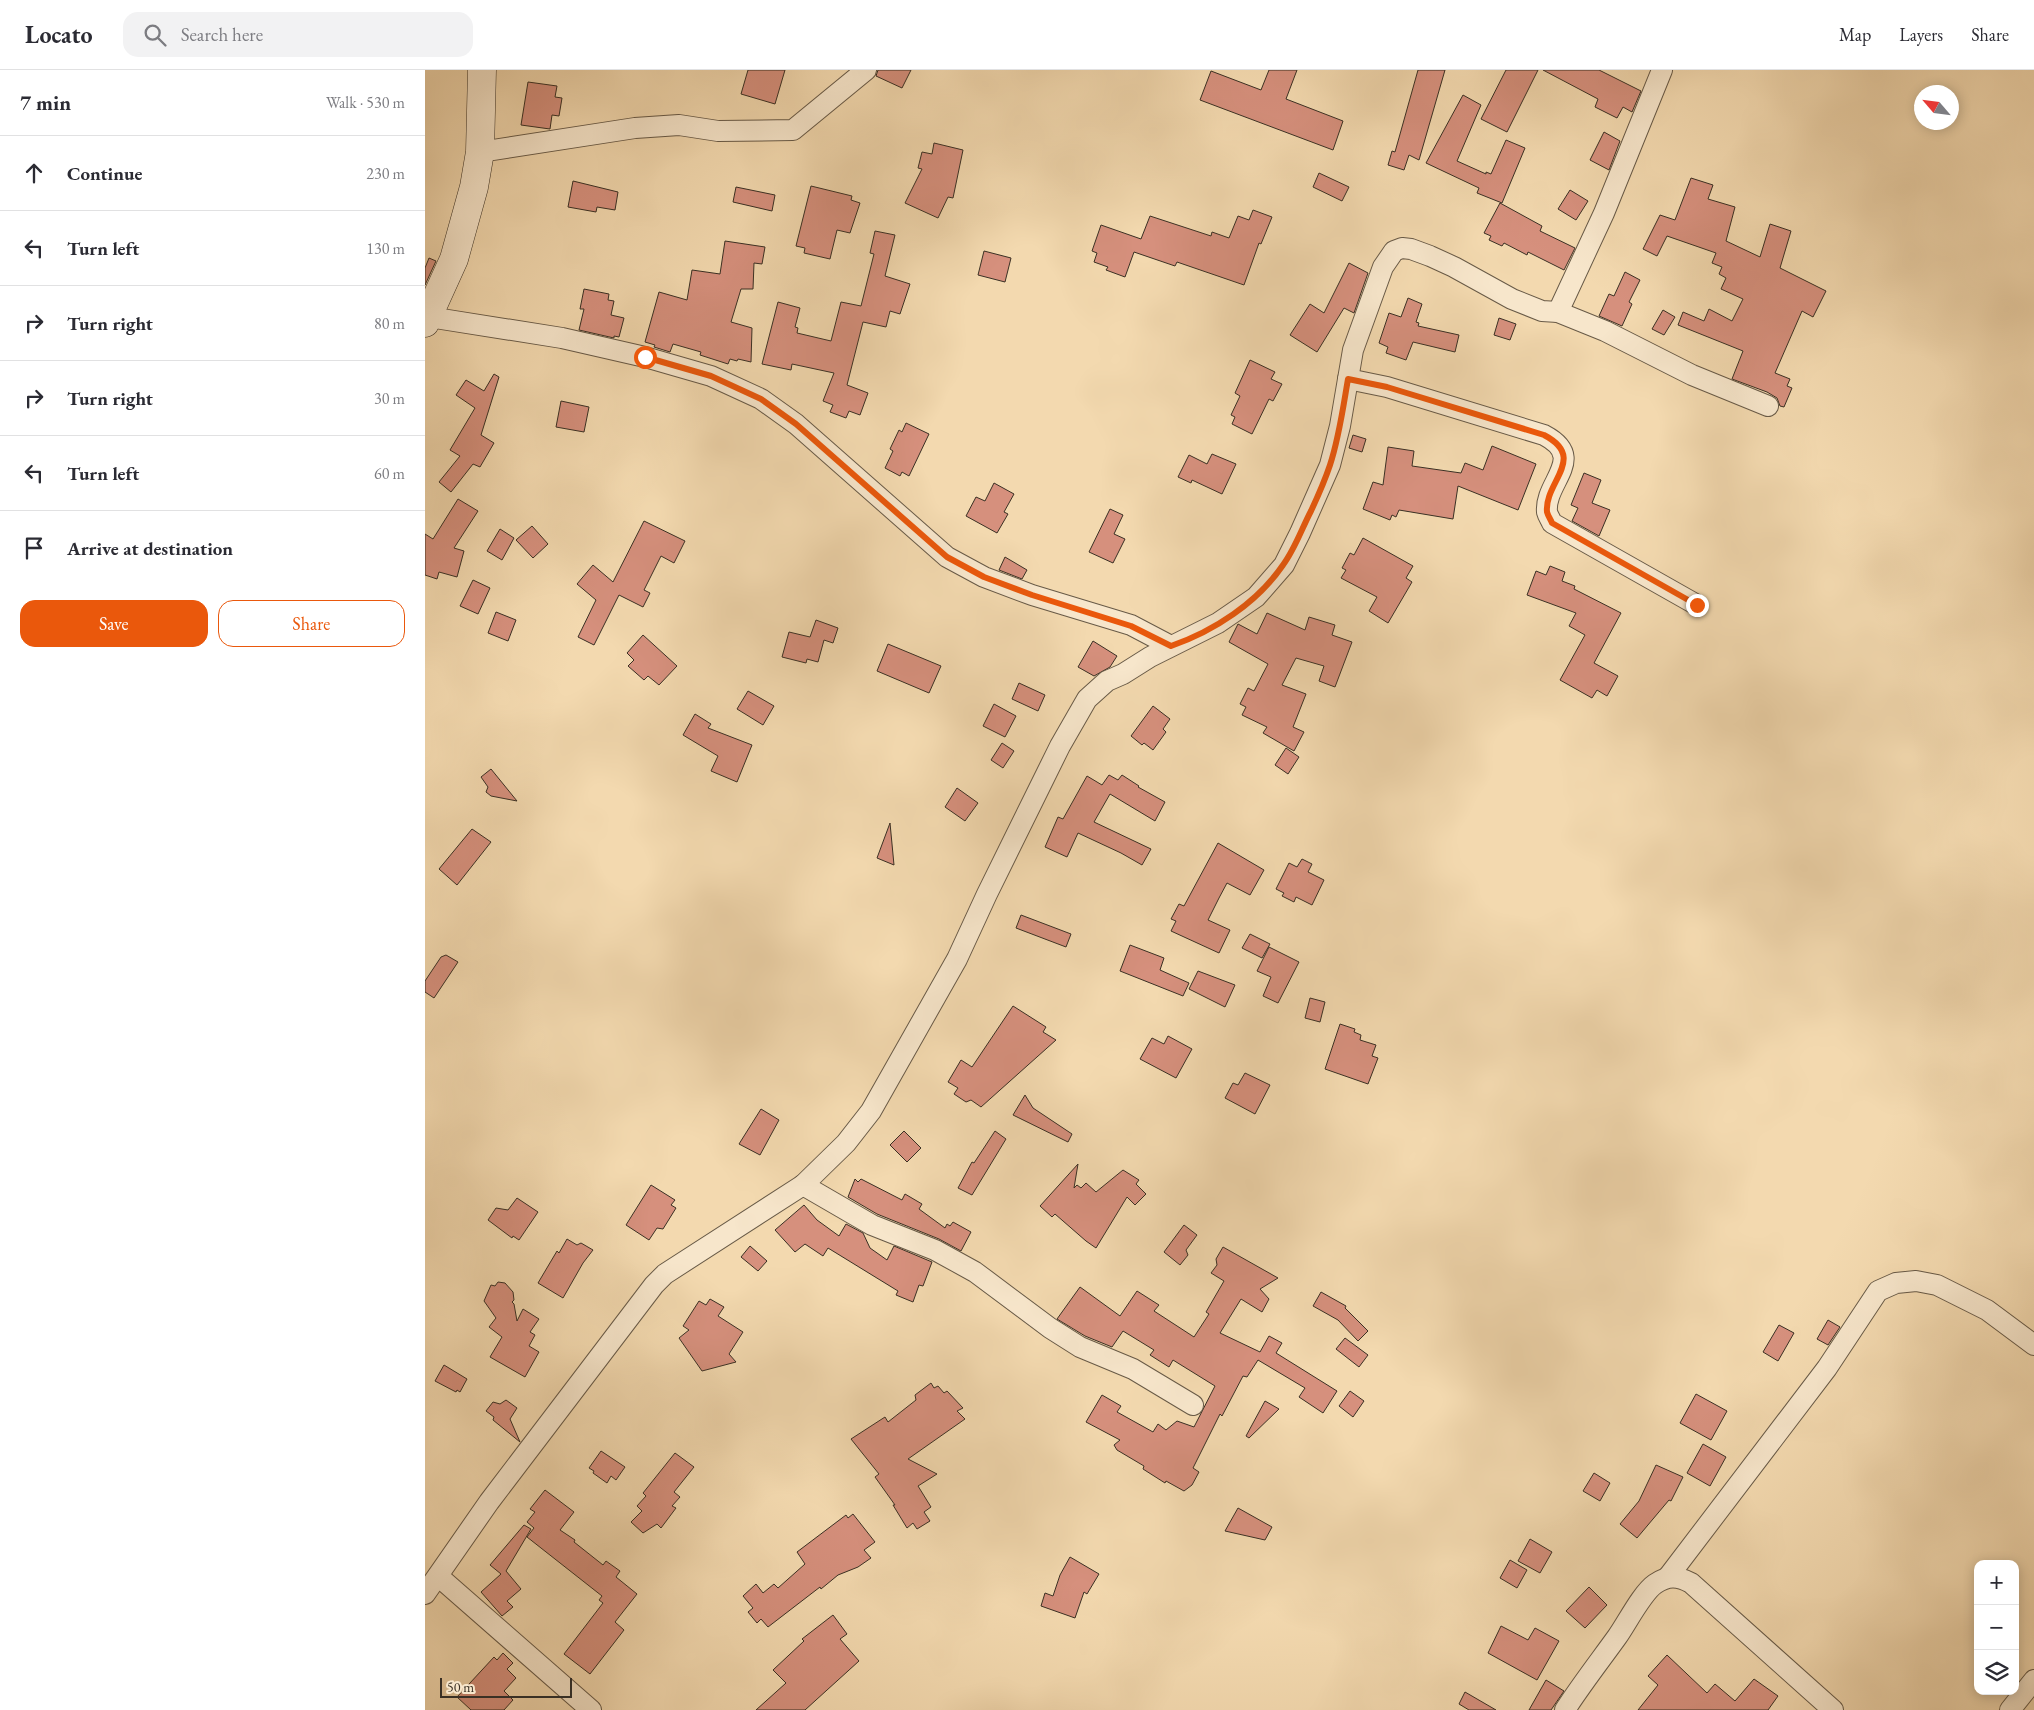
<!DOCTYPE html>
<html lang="en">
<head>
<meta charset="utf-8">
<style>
	:root { --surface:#fff; --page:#f2f2f3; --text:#2b2b33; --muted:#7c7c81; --line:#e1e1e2; --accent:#ea580c }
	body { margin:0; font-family:"EB Garamond",serif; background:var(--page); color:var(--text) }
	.controls { position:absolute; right:15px; bottom:15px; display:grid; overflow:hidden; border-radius:10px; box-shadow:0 2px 12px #0003 }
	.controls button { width:45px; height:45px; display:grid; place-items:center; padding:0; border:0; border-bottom:1px solid var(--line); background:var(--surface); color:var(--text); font:25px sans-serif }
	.compass { position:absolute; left:1489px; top:15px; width:45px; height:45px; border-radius:50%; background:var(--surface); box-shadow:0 2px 12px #0003; rotate:298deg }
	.scale { position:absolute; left:15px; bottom:12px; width:132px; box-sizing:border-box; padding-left:5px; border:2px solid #3a3024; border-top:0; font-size:14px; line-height:18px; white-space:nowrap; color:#3a3024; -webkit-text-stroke:4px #f7e6cb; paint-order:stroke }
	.stop { position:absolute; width:15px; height:15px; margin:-11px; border:4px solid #ea580c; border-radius:50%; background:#fff }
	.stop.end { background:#ea580c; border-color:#fff; box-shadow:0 1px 5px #0008 }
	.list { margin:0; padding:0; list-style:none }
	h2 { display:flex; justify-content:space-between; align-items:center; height:65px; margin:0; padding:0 20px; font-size:21px }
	h2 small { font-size:16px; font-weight:400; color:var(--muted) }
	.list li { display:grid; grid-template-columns:32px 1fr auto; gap:15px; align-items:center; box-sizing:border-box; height:75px; padding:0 20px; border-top:1px solid var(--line) }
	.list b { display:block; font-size:19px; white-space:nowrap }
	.list em { font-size:16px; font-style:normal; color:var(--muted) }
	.actions { display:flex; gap:10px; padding:15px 20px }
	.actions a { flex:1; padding:11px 0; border:1px solid var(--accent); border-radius:15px; text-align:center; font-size:18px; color:var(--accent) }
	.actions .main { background:var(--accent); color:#fff }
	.icon { flex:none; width:28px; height:28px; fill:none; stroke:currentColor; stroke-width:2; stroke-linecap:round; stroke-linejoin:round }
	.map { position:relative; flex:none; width:1609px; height:1640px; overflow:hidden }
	header { display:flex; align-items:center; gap:30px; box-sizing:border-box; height:70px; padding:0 25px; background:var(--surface); border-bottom:1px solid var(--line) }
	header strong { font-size:24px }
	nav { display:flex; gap:28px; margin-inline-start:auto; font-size:18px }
	.search { width:350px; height:45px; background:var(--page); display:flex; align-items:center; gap:12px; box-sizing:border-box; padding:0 18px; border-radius:15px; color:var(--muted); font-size:19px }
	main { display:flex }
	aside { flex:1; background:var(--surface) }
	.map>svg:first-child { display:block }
	.building { fill:#d6907d; stroke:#3a3024 }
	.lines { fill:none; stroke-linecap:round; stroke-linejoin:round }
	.street-casing { stroke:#685a47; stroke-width:22 }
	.secondary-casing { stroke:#3a3024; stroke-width:29 }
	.street { stroke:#f7e6cb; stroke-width:20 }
	.secondary { stroke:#f7e6cb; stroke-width:28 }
	.route { stroke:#ea580c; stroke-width:6 }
</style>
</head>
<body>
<header>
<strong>Locato</strong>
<div class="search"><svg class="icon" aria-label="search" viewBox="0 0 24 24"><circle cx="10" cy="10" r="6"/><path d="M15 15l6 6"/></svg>Search here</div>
<nav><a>Map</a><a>Layers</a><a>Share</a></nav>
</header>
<main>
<aside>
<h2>7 min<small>Walk · 530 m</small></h2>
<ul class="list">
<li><svg class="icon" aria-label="ahead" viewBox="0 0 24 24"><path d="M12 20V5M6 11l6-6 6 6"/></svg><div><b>Continue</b></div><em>230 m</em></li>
<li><svg class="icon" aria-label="left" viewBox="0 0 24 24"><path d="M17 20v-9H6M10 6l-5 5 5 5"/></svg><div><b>Turn left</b></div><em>130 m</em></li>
<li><svg class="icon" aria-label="right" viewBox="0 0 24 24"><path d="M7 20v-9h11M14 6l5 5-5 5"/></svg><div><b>Turn right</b></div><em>80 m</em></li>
<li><svg class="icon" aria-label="right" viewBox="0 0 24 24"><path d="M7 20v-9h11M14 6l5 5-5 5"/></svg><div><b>Turn right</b></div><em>30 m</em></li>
<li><svg class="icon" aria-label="left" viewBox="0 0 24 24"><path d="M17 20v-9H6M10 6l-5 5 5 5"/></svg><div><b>Turn left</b></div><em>60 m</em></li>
<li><svg class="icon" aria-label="arrive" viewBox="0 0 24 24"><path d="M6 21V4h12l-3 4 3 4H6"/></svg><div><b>Arrive at destination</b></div></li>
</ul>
<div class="actions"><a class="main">Save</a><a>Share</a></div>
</aside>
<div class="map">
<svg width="1609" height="1640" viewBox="0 0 1609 1640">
	<rect width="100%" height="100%" fill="#f3d9af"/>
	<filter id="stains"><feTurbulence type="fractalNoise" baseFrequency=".004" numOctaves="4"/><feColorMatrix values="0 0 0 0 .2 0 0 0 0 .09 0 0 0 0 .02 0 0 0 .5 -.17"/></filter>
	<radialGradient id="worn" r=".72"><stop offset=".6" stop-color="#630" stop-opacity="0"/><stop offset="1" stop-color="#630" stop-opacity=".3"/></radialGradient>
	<!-- building -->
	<g class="building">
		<path d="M323 0H360L350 34 316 24Z"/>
		<path d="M453 0H486L477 18 451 6Z"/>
		<path d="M844 0H872L861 29 918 51 908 80 775 30 786 1 836 20Z"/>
		<path d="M993 0H1020L994 90 984 85 979 100 963 95 967 81 970 82Z"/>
		<path d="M1081 0H1113L1082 62 1056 49Z"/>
		<path d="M1118 0H1174L1216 21 1207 42 1198 37 1192 48 1170 37 1173 29Z"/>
		<path d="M103 12 132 16 130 27 137 28 134 46 127 45 125 59 96 55Z"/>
		<path d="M1038 25 1056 35 1032 91 1061 104V102L1066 104 1081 70 1100 78 1077 133 1052 123 1054 118 1001 93Z"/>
		<path d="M1179 62 1195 71 1184 100 1165 90Z"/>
		<path d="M509 73 538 80 528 128 523 127 513 148 480 133 497 99 493 98 497 82 507 84Z"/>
		<path d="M894 103 924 117 917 131 888 117Z"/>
		<path d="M1266 108 1288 115 1283 129 1310 137 1301 171 1335 187 1345 154 1366 161 1355 198 1401 221 1388 247 1377 241 1350 303 1365 309 1362 316 1367 318 1359 337 1355 336 1352 328 1342 322 1307 309 1318 281 1253 255 1258 242 1279 251 1284 239 1307 251 1318 229 1296 219 1301 208 1294 204 1297 197 1287 193 1291 183 1242 166 1232 186 1218 179 1235 145 1250 150Z"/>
		<path d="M148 111 193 122 190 140 172 137 171 142 143 137Z"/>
		<path d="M386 116 427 126 426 130 435 133 425 163 412 160 405 189 379 183 380 178 371 176Z"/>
		<path d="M311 117 350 125 347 141 308 132Z"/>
		<path d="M1145 120 1163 131 1151 150 1133 139Z"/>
		<path d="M1075 133 1117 156 1115 161 1150 178 1139 200 1103 182 1102 185 1079 173 1077 176 1064 170 1066 166 1059 163Z"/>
		<path d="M828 140 847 147 836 174 834 173 819 215 752 192 750 196 709 182 700 207 681 200 683 197 669 192 672 183 667 181 676 155 716 169 725 146 786 166 787 162 804 168 813 146 824 150Z"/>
		<path d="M450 161 470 165 460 206 485 214 475 244 465 241 461 257 438 252 422 315 443 323 435 345 424 341 421 348 405 342 408 335 398 331 409 303 367 294 366 300 337 294 353 232 375 238 370 257 373 258 372 263 406 271 416 232 436 236 449 184 445 183Z"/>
		<path d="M300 171 340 177 337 194 329 193 328 219H316L306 252 327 258 326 292 313 289 312 291 305 289 303 294 275 285 276 282 248 274 245 282 229 277 230 275 220 272 234 222 262 230 267 200 295 204Z"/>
		<path d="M559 181 586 188 580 212 553 205Z"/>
		<path d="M4 188 11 191 0 215V198Z"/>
		<path d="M924 193 943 203 929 243 919 238 892 282 865 265 885 234 899 243Z"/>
		<path d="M1200 202 1215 210 1204 232 1207 234 1197 256 1174 246 1184 224 1189 226Z"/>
		<path d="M159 219 184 224 183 230 189 231 186 245 199 248 194 267 189 266V268L154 260 159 239H155Z"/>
		<path d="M983 228 997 234 991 252 994 253 993 256 1034 265 1030 282 988 272 981 290 961 283 963 277 954 273 964 243 976 247Z"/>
		<path d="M1238 240 1250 247 1239 265 1227 259Z"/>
		<path d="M1074 248 1091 254 1085 270 1069 265Z"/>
		<path d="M825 290 850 302 846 309 857 314 848 331 844 329 827 364 807 354 810 347 806 345 815 326 810 323Z"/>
		<path d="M69 304 74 307 56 365 69 373 55 397 48 394 26 422 14 412 35 386 25 380 50 338 31 325 41 310 59 321Z"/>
		<path d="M136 331 164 337 159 362 131 357Z"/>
		<path d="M481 353 504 364 484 406 477 402 475 406 460 398 468 381 465 379 474 360 477 362Z"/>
		<path d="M928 365 941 369 937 382 924 378Z"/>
		<path d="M1067 376 1111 394 1093 440 1033 416 1028 449 974 440 971 447 967 445 965 450 938 439 948 412 958 415 963 377 989 381 987 396 1036 403 1040 393 1058 400Z"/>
		<path d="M787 384 811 394 797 424 767 410 766 413 753 407 764 385 782 394Z"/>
		<path d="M1159 403 1176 410 1167 433 1185 440 1174 466 1147 451 1153 438 1146 435Z"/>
		<path d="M569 413 589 424 579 442 583 444 572 463 541 446 551 427 560 431Z"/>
		<path d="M33 429 53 441 29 478 39 481 32 507 14 502 12 509 0 505V464L8 469Z"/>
		<path d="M685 439 698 445 689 464 700 469 688 493 664 482Z"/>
		<path d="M219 451 260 471 249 493 236 486 219 520 225 523 218 537 194 525 169 575 153 567 171 530 152 514 168 495 188 512Z"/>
		<path d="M107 456 123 474 108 488 91 470Z"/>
		<path d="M75 459 89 468 77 490 62 481Z"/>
		<path d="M938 468 988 496 981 508 987 512 963 553 944 541 952 527 916 508 921 500 917 498 925 483 929 485Z"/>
		<path d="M580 487 602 500 597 509 574 500Z"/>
		<path d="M1125 496 1140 502 1137 511 1150 516 1149 519 1196 543 1169 593 1193 606 1182 626 1172 620 1167 628 1135 610 1160 565 1144 556 1151 543 1102 525 1111 501 1121 505Z"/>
		<path d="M48 510 65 518 53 544 35 536Z"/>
		<path d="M71 542 91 550 83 571 63 563Z"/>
		<path d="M842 543 880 560 884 547 910 555 907 565 927 572 910 617 894 611 899 596 871 588 857 615 881 624 868 657 879 662 869 681 838 663 842 657 817 645 821 637 815 634 823 618 829 621 843 594 804 572 813 554 832 564Z"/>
		<path d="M391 550 413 558 408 573 399 570 393 592 382 589 381 593 357 587 364 562 385 567Z"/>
		<path d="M218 565 252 596 234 615 223 606 219 610 203 596 209 590 202 583Z"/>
		<path d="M668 571 692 586 685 597 669 606 653 597Z"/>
		<path d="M463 574 516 596 504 623 452 601Z"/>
		<path d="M594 613 620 625 613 641 587 629Z"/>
		<path d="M323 621 349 636 338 655 312 639Z"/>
		<path d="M569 634 591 646 580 667 558 656Z"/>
		<path d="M728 636 745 649 738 659 741 662 728 680 719 673 717 675 706 666Z"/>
		<path d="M270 644 286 654 283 658 327 675 312 712 286 701 293 686 258 665Z"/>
		<path d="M577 673 589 681 578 698 566 690Z"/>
		<path d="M861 678 874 687 863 704 850 695Z"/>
		<path d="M66 699 92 731 66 726 61 722 63 717 56 707Z"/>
		<path d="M684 705 693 710 697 705 714 716 713 717 740 732 730 751 685 724 669 752 726 779 717 795 696 783 653 763 642 787 620 777 633 747 638 749 662 706 677 715Z"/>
		<path d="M532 718 553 733 540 751 520 737Z"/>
		<path d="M465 753 469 795 452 788Z"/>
		<path d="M47 759 66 772 32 815 14 799Z"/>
		<path d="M793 773 839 800 825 825 802 813 794 828 783 850 805 860 794 883 746 861 751 851 746 849 754 834 759 836Z"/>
		<path d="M877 789 887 794 883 802 899 810 887 835 871 827 869 832 857 826 859 823 851 819 864 793 872 797Z"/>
		<path d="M596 845 646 864 641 877 591 858Z"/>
		<path d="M825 864 845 874 837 888 817 878Z"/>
		<path d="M705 875 739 888 735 900 764 913 758 926 695 901Z"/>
		<path d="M844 877 874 892 853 933 838 926 846 907 832 901Z"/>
		<path d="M21 885 33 892 9 928 0 922V911L16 887Z"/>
		<path d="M773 901 810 915 800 937 764 919Z"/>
		<path d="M885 928 900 932 895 952 880 948Z"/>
		<path d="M588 936 621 957 618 962 631 970 556 1037 546 1030 541 1032 529 1024 533 1018 523 1012 536 990 547 997Z"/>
		<path d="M915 954 930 959 929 962 936 965 935 970 951 975 947 986 953 988 943 1014 900 999Z"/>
		<path d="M743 966 767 979 751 1008 715 989 727 968 739 974Z"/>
		<path d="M820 1003 845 1015 830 1044 800 1028 808 1013 813 1015Z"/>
		<path d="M600 1025 608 1038 647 1064 643 1072 588 1045Z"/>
		<path d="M336 1039 354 1050 335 1085 314 1074Z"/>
		<path d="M479 1061 496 1078 482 1092 465 1075Z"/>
		<path d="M570 1061 581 1069 547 1125 533 1118 547 1092 549 1093Z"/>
		<path d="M653 1094 649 1118 652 1115 656 1118 661 1113 671 1122 698 1100 714 1110 711 1114 721 1124 710 1135 702 1127 671 1178 661 1171 630 1144 627 1147 615 1136Z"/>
		<path d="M430 1109 433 1112 436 1109 477 1130 480 1124 497 1134 494 1139 520 1158 522 1154 525 1156 528 1152 546 1162 536 1181 514 1169 452 1144 423 1127Z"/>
		<path d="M226 1115 250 1130 246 1135 251 1138 238 1159 232 1158 224 1170 201 1155Z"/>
		<path d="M92 1128 113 1142 94 1170 88 1166 87 1168 63 1150 71 1138 83 1140Z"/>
		<path d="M379 1135 392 1150 414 1166 421 1154 438 1163 445 1178 462 1190 469 1176 507 1192 498 1216 494 1215 488 1232 471 1225 473 1221 403 1178 398 1186 380 1174 370 1182 350 1160Z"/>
		<path d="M759 1155 772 1165 761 1180 763 1185 755 1195 739 1182Z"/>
		<path d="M142 1169 152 1175 156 1173 168 1180 158 1193 138 1228 113 1213 132 1181 134 1183Z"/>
		<path d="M325 1176 342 1191 333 1201 316 1187Z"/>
		<path d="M798 1177 853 1208 835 1219 844 1229 837 1242 816 1229 795 1263 835 1282 844 1266 857 1273 851 1283 912 1321 898 1343 874 1327 880 1318 833 1290 822 1307 818 1306 797 1346 795 1344 768 1398 774 1402 767 1415 759 1421 741 1411 740 1413 718 1399 719 1396 692 1380 689 1375 695 1370 661 1352 677 1325 696 1336 692 1342 728 1362 733 1354 741 1360 752 1351 769 1357 790 1316 748 1290 744 1297 725 1285 729 1280 698 1261 687 1277 660 1266 632 1249 655 1217 695 1246 712 1221 734 1235 729 1241 769 1267 784 1244 781 1242 799 1211 786 1203 792 1195 791 1189Z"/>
		<path d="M73 1212 80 1213 88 1222 89 1230 87 1232 89 1234 92 1251 98 1239 114 1249 105 1262 110 1265 104 1276 114 1282 100 1307 65 1287 77 1267 64 1257 71 1248 59 1231 66 1215 70 1216Z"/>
		<path d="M896 1222 921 1236 920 1238 943 1261 933 1271 913 1250 888 1236Z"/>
		<path d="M285 1229 299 1237 293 1246 318 1262 304 1284 311 1292 277 1301 254 1268 264 1260 258 1256 274 1231 281 1235Z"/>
		<path d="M1403 1250 1415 1257 1403 1275 1392 1269Z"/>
		<path d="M1354 1255 1369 1263 1353 1291 1338 1282Z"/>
		<path d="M920 1268 943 1285 934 1297 911 1279Z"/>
		<path d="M19 1295 42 1309 35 1322 32 1320 31 1322 10 1311Z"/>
		<path d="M506 1313 509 1318 513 1316 519 1323 522 1321 538 1338 532 1341 540 1349 483 1389 512 1404 493 1416 506 1437 499 1442 505 1451 492 1459 488 1453 482 1458 468 1435H470L450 1407 454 1404 426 1369 460 1347 463 1352 491 1330 490 1325Z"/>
		<path d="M925 1321 939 1331 928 1347 914 1336Z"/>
		<path d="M1271 1324 1302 1341 1286 1370 1255 1353Z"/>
		<path d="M81 1330 92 1338 85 1349 95 1372 68 1350 69 1347 61 1341 68 1332 75 1334Z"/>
		<path d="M840 1331 854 1339 824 1368 821 1366Z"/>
		<path d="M1278 1374 1301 1387 1285 1416 1262 1403Z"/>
		<path d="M176 1381 200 1397 191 1410 186 1406 182 1413 168 1403 169 1401 164 1398Z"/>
		<path d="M250 1383 269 1397 249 1422 255 1427 247 1436 251 1438 236 1458 232 1454 218 1463 206 1452 217 1441 212 1436 221 1426 218 1423Z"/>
		<path d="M1231 1395 1258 1407 1246 1431 1244 1430 1212 1468 1195 1454 1214 1431Z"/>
		<path d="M1169 1403 1185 1413 1175 1431 1158 1421Z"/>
		<path d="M120 1420 149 1442 135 1460 150 1470 149 1472 178 1495 181 1491 195 1501 191 1507 212 1524 190 1552 199 1560 165 1604 139 1584 178 1533 174 1530 177 1526 102 1467 109 1458 102 1452 110 1442 105 1439Z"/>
		<path d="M813 1438 847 1457 840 1470 800 1461Z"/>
		<path d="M428 1444 450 1472 439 1480 446 1488 433 1497 413 1505 396 1519 395 1517 343 1557 336 1549 332 1553 323 1542 328 1538 318 1526 331 1514 338 1523 349 1514 353 1518 380 1494 372 1482 421 1445 423 1448Z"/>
		<path d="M99 1455 106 1459 81 1501 96 1519 82 1531 88 1537 77 1546 56 1522 76 1504 65 1495Z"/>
		<path d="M1105 1469 1127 1482 1115 1503 1093 1491Z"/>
		<path d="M645 1487 674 1504 662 1524 659 1522 650 1548 616 1536 620 1523 628 1526 635 1505Z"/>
		<path d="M1085 1490 1102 1500 1092 1518 1075 1508Z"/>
		<path d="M1164 1517 1182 1535 1160 1558 1141 1541Z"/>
		<path d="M408 1545 422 1564 415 1569 434 1591 380 1640H331L361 1613 348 1600 379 1571 377 1569Z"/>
		<path d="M1076 1556 1103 1570 1110 1558 1134 1571 1112 1610 1063 1583Z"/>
		<path d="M78 1583 88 1593 82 1599 91 1608 79 1621 88 1630 79 1640H46L32 1627 69 1587 72 1590Z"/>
		<path d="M1242 1585 1282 1623 1290 1614 1310 1631 1329 1609 1353 1626 1343 1640H1213L1233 1615 1223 1606Z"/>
		<path d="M1121 1610 1139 1621 1126 1640H1104Z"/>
		<path d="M1040 1622 1071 1640H1044L1034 1634Z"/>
	</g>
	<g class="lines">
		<defs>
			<g id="street">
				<path d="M55 82 210 58 254 55 293 61 368 60 441 0"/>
				<path d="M1133 242 1179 143 1237 0"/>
				<path d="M4 247 137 268 220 287 286 306 336 329 371 354 522 487 559 507 607 525 706 555 746 576"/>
				<path d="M923 309 962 317 1119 365C1163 388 1119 412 1122 442 1123 446 1126 450 1127 453L1272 535"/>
				<path d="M378 1115 447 1155 510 1180 550 1202 625 1258 655 1277 708 1299 768 1335"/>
				<path d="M13 1506 166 1640"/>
				<path d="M1243 1507 1402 1298 1453 1221 1471 1213 1491 1211 1512 1215 1562 1240 1609 1275"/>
				<path d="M0 1524 64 1432 229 1215 240 1204 378 1115 421 1073 446 1041 532 889 562 824 635 676 662 629 682 611 698 604 725 587 793 553 831 527 859 495 875 463 905 395 915 356 928 280 958 197 969 181 977 178 986 179 1005 186 1029 197 1087 229 1117 241 1133 242 1180 261 1267 305 1343 336"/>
				<path d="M1140 1640C1156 1615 1174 1592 1192 1567 1202 1553 1217 1523 1230 1514 1243 1505 1253 1506 1266 1513L1408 1640"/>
				<path d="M1585 1640 1609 1610"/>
			</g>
			<path id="secondary" d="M0 253 29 189 49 117 55 82 57 0"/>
		</defs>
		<!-- street casing -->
		<use href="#street" class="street-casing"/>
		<!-- secondary casing -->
		<use href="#secondary" class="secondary-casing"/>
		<!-- street -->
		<use href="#street" class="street"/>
		<!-- secondary -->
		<use href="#secondary" class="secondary"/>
	</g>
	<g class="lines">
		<!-- route -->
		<path class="route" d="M220 287 286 306 336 329 371 354 522 487 559 507 607 525 706 556 746 576C789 561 832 533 858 495 870 479 877 458 886 441 893 426 900 410 905 395 914 368 918 338 923 309L962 317 1119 365C1163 388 1119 412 1122 442 1123 446 1126 450 1127 453L1272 535"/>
	</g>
	<rect width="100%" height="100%" filter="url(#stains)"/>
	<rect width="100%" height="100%" fill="url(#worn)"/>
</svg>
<div class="controls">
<button>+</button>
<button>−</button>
<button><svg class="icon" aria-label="layers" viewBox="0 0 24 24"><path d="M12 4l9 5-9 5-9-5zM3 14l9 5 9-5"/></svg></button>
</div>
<svg class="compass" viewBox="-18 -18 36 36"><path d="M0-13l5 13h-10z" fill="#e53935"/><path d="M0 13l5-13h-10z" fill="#7c7c81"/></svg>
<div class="scale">50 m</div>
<div class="stop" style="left:220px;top:287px"></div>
<div class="stop end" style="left:1272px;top:535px"></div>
</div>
</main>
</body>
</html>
